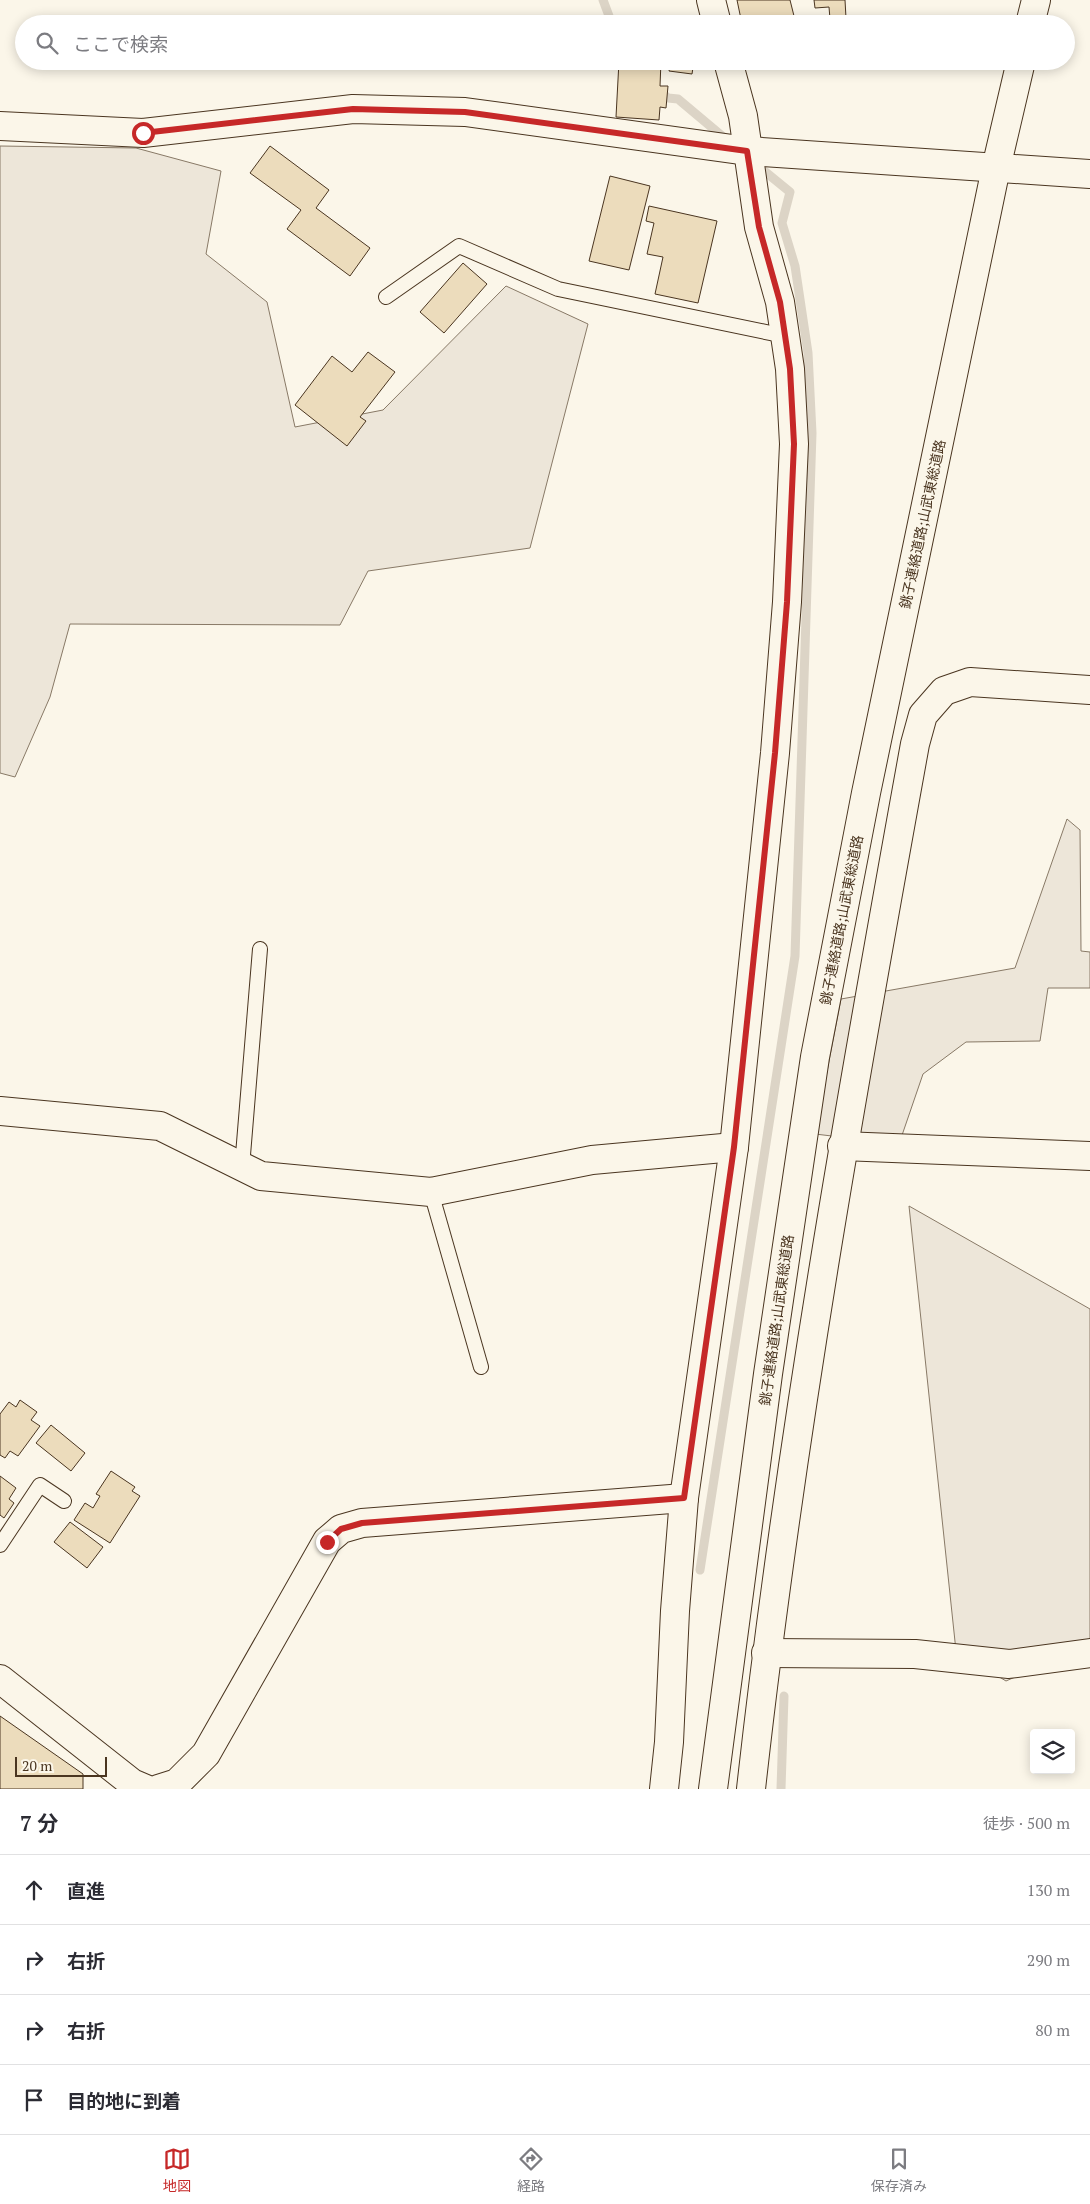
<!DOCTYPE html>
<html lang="ja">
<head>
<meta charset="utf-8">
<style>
	:root { --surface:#fff; --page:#f7f7f7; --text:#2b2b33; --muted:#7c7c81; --line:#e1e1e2; --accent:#c62828 }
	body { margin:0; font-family:"PT Serif","Noto Sans JP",serif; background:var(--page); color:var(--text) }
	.controls { position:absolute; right:15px; bottom:15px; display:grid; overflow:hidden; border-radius:5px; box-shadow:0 2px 12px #0003 }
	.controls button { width:45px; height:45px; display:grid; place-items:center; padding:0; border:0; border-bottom:1px solid var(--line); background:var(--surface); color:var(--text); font:25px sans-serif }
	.scale { position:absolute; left:15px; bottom:12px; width:92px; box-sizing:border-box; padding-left:5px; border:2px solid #4a3520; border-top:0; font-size:14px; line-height:18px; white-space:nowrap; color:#4a3520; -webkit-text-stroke:4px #fbf6e9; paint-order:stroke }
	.stop { position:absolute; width:15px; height:15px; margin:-11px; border:4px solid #c62828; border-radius:50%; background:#fff }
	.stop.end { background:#c62828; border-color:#fff; box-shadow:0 1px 5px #0008 }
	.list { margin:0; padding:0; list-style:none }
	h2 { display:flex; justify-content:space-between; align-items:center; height:65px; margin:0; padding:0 20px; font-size:21px }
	h2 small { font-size:16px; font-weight:400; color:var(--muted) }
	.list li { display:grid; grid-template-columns:32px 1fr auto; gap:15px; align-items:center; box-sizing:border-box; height:70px; padding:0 20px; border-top:1px solid var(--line) }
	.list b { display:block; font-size:19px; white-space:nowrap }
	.list em { font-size:16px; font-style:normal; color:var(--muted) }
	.icon { flex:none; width:28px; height:28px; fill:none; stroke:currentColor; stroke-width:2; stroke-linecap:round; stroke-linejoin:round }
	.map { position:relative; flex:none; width:1090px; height:1789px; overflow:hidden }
	.search { position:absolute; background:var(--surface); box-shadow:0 2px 12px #0003; left:15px; right:15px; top:15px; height:55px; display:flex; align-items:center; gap:12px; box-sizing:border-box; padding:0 18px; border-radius:28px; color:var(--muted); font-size:19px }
	.sheet { height:345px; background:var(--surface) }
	nav { display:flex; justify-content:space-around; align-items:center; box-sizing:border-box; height:70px; border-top:1px solid var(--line); background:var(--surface); font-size:14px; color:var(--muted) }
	nav a { display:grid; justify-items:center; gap:2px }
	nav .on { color:var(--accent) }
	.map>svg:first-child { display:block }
	.green { fill:#ede6d9; stroke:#887966 }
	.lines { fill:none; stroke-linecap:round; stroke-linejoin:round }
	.stream { stroke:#dcd4c6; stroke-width:9 }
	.building { fill:#ecdcbc; stroke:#4a3520 }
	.lane-casing { stroke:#4a3520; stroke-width:16 }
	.street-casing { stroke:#4a3520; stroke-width:30 }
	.secondary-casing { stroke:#4a3520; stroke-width:30 }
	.highway-casing { stroke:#4a3520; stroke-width:30 }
	.lane { stroke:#fbf6e9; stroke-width:14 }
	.street { stroke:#fbf6e9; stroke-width:28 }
	.secondary { stroke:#fbf6e9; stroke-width:28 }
	.highway { stroke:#fbf6e9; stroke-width:28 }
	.route { stroke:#c62828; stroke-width:6 }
	.labels { text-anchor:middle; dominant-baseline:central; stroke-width:4; stroke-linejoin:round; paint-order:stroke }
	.street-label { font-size:14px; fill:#4a3520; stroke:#fbf6e9 }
</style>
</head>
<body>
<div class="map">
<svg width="1090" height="1789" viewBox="0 0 1090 1789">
	<rect width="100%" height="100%" fill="#fbf6e9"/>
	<!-- green -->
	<g class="green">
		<path d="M0 146 136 148 221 171 206 254 267 302 295 427 383 410 506 286 588 324 530 548 368 571 340 625 70 624 50 697 15 777 0 773Z"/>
		<path d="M1067 819 1080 830 1081 951 1090 952V988H1048L1040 1041 966 1042 923 1074 899 1144 815 1134 841 999 1015 968Z"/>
		<path d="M909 1206 1090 1309V1644L1006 1681 956 1651Z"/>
	</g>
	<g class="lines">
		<!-- stream -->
		<g class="stream">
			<path d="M603 0 612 24"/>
			<path d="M659 90 668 98 678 99 728 141"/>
			<path d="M700 1570 795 956 812 433 808 353 795 266 782 223 790 192 757 165"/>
			<path d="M781 1789 784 1696"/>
		</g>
	</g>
	<!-- building -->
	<g class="building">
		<path d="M737 0H790L796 24H742Z"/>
		<path d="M814 0H845L846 18 830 19 829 7 815 8Z"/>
		<path d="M619 61H661L660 86H668L666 108 660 107 659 120 616 117Z"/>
		<path d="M671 61H694L692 74 669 71Z"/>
		<path d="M270 146 329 190 316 208 370 248 350 276 287 229 301 210 250 173Z"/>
		<path d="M610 176 650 186 629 270 589 261Z"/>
		<path d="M649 206 717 221 698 303 655 294 663 257 647 254 654 223 646 221Z"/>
		<path d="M463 263 487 284 444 333 420 312Z"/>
		<path d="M368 352 395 372 360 417 366 421 347 446 295 405 332 356 352 372Z"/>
		<path d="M20 1400 37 1412 31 1420 40 1426 18 1456 10 1451 5 1458 0 1455V1414L9 1402 16 1407Z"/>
		<path d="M51 1425 85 1453 71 1471 36 1443Z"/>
		<path d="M111 1471 135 1487 132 1491 140 1496 110 1543 74 1520 85 1503 93 1508 100 1496 96 1494Z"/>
		<path d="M0 1476 16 1488 9 1499 14 1503 4 1518 0 1515Z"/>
		<path d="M70 1522 103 1547 87 1568 54 1542Z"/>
		<path d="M0 1716 83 1774V1789H0Z"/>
	</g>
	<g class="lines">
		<defs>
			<g id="lane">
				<path d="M386 297 459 246 558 289 785 336"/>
				<path d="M242 1167 260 949"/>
				<path d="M431 1192 481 1367"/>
				<path d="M0 1545 40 1485 64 1501"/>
			</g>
			<g id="street">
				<path d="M711 0 717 24"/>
				<path d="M0 1111 160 1126 261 1176 431 1192 592 1160 734 1147"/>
				<path d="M842 1146 1090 1156"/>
				<path d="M766 1653 915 1654 1009 1664 1090 1653"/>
				<path d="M0 1679 132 1783 146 1789"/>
				<path d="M158 1789 177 1783 206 1754 327 1541 341 1529 362 1523 684 1498"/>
				<path d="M664 1789 669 1742 675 1611 684 1498 734 1147 775 753 787 602 794 444 790 369 780 302 759 227 743 116 728 61"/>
				<path d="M751 1789C790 1439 852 1091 915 744L923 715 944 691 970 682 1090 690"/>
			</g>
			<path id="secondary" d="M0 126 143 133 353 109 465 112 747 151 1090 174"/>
			<g id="highway">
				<path d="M1030 24 1036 0"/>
				<path d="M713 1789 768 1374 815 1057 866 793 996 168 1021 61"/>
			</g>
		</defs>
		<!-- lane casing -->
		<use href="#lane" class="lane-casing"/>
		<!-- street casing -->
		<use href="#street" class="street-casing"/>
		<!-- secondary casing -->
		<use href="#secondary" class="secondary-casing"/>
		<!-- highway casing -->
		<use href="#highway" class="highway-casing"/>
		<!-- lane -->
		<use href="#lane" class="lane"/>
		<!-- street -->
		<use href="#street" class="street"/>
		<!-- secondary -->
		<use href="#secondary" class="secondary"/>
		<!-- highway -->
		<use href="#highway" class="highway"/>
	</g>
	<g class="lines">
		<!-- route -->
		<path class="route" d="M143 133 353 109 465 112 747 151 759 227 780 302 790 369 794 444 787 602 775 753 734 1147 684 1498 362 1523 341 1529 327 1542"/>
	</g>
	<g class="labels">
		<!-- street labels -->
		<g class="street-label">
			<text transform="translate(922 524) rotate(-78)">銚子連絡道路;山武東総道路</text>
			<text transform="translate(841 920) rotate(-79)">銚子連絡道路;山武東総道路</text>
			<text transform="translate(776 1320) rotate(-82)">銚子連絡道路;山武東総道路</text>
		</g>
	</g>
</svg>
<div class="controls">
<button><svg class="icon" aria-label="layers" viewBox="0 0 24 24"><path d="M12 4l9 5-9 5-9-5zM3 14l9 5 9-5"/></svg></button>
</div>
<div class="scale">20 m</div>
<div class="stop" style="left:143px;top:133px"></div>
<div class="stop end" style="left:327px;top:1542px"></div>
<div class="search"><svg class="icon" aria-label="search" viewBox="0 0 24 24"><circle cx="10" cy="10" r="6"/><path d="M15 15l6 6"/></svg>ここで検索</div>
</div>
<section class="sheet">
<h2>7 分<small>徒歩 · 500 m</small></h2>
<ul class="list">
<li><svg class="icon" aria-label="ahead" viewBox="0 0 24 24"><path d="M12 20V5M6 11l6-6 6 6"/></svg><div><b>直進</b></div><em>130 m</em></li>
<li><svg class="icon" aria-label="right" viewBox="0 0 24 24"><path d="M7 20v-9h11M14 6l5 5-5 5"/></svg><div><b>右折</b></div><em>290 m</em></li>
<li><svg class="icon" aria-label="right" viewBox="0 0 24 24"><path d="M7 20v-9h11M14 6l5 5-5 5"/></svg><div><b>右折</b></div><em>80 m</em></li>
<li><svg class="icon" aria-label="arrive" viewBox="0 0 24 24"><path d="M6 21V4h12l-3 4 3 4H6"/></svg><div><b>目的地に到着</b></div></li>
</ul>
</section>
<nav>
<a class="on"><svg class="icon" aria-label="map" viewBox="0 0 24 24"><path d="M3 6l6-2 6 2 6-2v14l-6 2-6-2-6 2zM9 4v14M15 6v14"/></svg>地図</a>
<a><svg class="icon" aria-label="directions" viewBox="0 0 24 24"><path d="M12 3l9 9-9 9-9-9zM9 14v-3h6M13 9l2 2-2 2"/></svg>経路</a>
<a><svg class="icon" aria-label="saved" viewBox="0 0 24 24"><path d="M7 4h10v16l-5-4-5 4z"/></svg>保存済み</a>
</nav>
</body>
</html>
